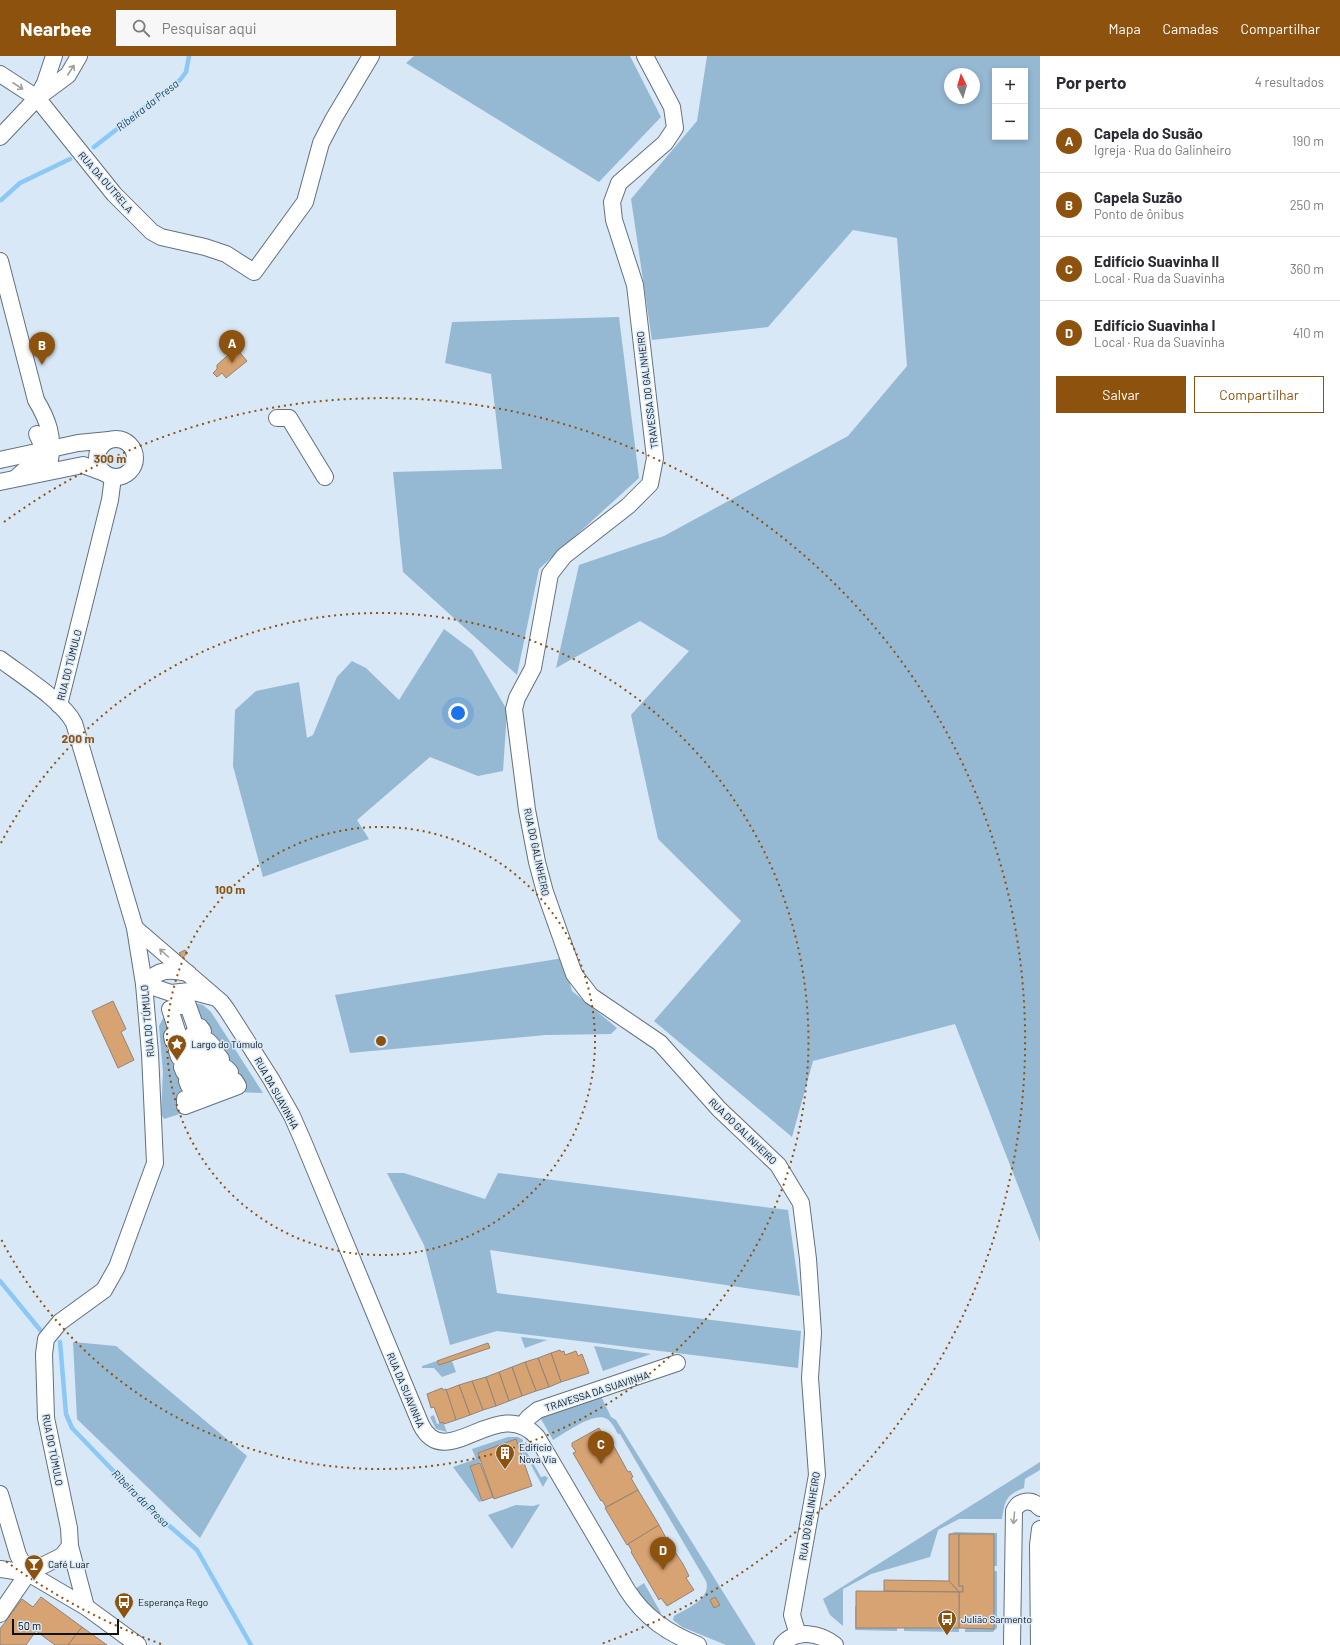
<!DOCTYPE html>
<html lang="pt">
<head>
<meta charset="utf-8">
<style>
	:root { --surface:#fff; --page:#f7f7f7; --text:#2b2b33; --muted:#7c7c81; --line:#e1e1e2; --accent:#8d520e }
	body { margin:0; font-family:Barlow,sans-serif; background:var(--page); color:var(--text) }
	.controls { position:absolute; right:12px; top:12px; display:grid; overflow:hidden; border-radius:0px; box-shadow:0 2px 6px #0003 }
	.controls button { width:36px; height:36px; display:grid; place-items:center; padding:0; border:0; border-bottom:1px solid var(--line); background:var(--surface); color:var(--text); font:20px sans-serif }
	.compass { position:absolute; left:944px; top:12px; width:36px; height:36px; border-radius:50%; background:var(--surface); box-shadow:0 2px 6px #0003; rotate:355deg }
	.scale { position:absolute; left:12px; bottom:10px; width:107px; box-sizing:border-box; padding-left:4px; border:2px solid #0d1217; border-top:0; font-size:11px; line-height:14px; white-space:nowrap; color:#0d1217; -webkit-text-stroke:3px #d8e8f6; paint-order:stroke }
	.you { position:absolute; left:458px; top:657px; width:14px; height:14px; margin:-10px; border:3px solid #fff; border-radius:50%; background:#1a73e8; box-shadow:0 0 0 6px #1a73e833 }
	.badge { display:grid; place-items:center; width:26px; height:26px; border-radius:50%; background:var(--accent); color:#fff; font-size:13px; font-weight:700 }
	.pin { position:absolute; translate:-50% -33px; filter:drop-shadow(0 1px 2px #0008) }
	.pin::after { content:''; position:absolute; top:21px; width:14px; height:12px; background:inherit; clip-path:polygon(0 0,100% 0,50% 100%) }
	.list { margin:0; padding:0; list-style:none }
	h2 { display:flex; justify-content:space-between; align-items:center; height:52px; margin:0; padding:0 16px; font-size:17px }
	h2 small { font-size:13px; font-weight:400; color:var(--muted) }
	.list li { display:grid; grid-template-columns:26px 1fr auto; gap:12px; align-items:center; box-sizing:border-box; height:64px; padding:0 16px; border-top:1px solid var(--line) }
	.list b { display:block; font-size:15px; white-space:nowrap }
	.list p { margin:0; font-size:13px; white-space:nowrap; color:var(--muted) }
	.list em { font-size:13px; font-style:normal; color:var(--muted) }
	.actions { display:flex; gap:8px; padding:12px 16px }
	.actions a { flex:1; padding:9px 0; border:1px solid var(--accent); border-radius:0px; text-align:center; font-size:14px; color:var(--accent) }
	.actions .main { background:var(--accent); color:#fff }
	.icon { flex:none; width:22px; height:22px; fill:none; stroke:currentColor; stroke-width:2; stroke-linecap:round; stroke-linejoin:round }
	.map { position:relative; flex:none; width:1040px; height:1589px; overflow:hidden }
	header { display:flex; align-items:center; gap:24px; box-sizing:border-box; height:56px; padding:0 20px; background:var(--accent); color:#fff }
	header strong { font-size:19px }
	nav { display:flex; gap:22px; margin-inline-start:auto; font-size:14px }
	.search { width:280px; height:36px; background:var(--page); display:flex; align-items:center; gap:10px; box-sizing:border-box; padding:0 14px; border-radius:0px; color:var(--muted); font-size:15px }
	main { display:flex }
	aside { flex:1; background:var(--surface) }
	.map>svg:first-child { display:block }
	.green { fill:#95b8d3; fill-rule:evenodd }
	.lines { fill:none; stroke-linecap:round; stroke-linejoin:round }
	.stream { stroke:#8cc8f6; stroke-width:4.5 }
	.building { fill:#d8a373; stroke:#928477 }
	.minor-casing { stroke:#63717d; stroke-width:18 }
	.minor { stroke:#fff; stroke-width:16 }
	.oneway { stroke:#9ea0a2 }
	.ring { fill:none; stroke:#8d520e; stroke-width:2; stroke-dasharray:2 4 }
	.labels { text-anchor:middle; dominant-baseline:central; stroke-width:3; stroke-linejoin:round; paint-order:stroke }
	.street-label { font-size:10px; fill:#0d1217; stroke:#d8e8f6 }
	.poi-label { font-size:10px; fill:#0d1217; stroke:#d8e8f6; text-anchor:start }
	.water-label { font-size:11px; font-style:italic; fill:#103e5c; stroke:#d8e8f6 }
	.centre { fill:#8d520e; stroke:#d8e8f6; stroke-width:2 }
	.ring-label { font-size:12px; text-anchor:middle; font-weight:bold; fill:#8d520e; stroke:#d8e8f6; stroke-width:3; stroke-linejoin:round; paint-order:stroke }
</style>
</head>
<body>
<header>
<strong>Nearbee</strong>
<div class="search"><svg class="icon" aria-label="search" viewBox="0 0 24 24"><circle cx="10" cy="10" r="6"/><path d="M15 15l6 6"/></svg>Pesquisar aqui</div>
<nav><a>Mapa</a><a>Camadas</a><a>Compartilhar</a></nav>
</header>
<main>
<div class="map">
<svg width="1040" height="1589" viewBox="0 0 1040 1589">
	<rect width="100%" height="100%" fill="#d8e8f6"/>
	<!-- green -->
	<g class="green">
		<path d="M414 0H630L661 61 599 126 406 7Z"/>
		<path d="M707 0H1040V1186L955 968 813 1005 792 1081 654 965 741 865 658 783 631 659 689 595 640 565 556 612 579 509 664 480 848 380 907 310 897 182 853 174 768 271 652 284 631 143 697 65ZM995 15H1025V81H995ZM950 18H974V42H950Z"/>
		<path d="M619 261 639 422 539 513 517 619 403 516 393 416 502 413 491 318 445 307 452 266Z"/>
		<path d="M444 573 472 594 507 654 503 715 478 720 430 701 357 764 369 783 263 821 233 710 235 654 256 635 299 626 307 682 313 679 337 621 352 605 366 612 399 644Z"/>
		<path d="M563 902 572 935 617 972 611 978 546 979 350 997 335 939Z"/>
		<path d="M186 945 203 949 211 956 263 1037 234 1036 233 1035 194 1049 195 1053 164 1063 161 1058 163 1016 159 970 169 951ZM187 947 196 972 200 971 203 975 192 979 195 989 208 985 212 988 198 994 201 1004 217 998 221 1002 204 1009 208 1019 226 1012 230 1016 210 1023 214 1033 235 1025 238 1030 186 1049 185 1043 200 1037 197 1028 189 1030 187 1025 197 1022 193 1012 184 1015 182 1010 193 1007 189 997 178 1000 177 995 188 992 184 982 173 985 172 980 178 978 170 953Z"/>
		<path d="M387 1117H404L485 1143 498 1117 788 1154 800 1240 490 1194 497 1237 801 1275 798 1312 497 1275 450 1289 424 1189Z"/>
		<path d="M521 1281 547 1284 525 1292Z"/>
		<path d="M73 1286 116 1290 247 1400 200 1482 77 1363Z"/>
		<path d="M594 1290 651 1298 603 1315Z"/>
		<path d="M437 1305 439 1309 452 1305 456 1316 442 1321 434 1312H422V1310Z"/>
		<path d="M600 1338 611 1361 616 1364 756 1589H726L682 1571 673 1564 674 1560C686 1553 712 1543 706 1525L620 1378H618C615 1373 612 1366 607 1363 595 1355 565 1377 553 1384L541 1363 543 1359Z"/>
		<path d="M434 1359 437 1368 443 1366 447 1376 436 1373 430 1361Z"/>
		<path d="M508 1381H518L523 1384 522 1389 531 1403 528 1405 519 1393 516 1384 478 1397 481 1406 470 1410 482 1445 479 1446 453 1411 476 1403 472 1393Z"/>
		<path d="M1040 1406V1414L1025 1423 1024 1432C1006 1439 1005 1444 1002 1463H959L938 1474 930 1501 871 1518 843 1533V1570L830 1559 823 1543Z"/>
		<path d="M533 1407 541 1421 545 1420 548 1422 543 1431 531 1409Z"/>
		<path d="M540 1448 512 1493 488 1459 516 1449 533 1450Z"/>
		<path d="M955 1476 997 1477V1510H994V1478H949Z"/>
		<path d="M994 1515H997V1572L993 1576H965V1572H994Z"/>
		<path d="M644 1527 661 1557 657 1559 635 1533Z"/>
		<path d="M855 1550 897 1572V1575L855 1574Z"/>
		<path d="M904 1572H959V1576L904 1575Z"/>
	</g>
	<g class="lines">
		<!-- stream -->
		<g class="stream">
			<path d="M94 91 180 24 186 16 189 0"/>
			<path d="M1 144 20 127 70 103"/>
			<path d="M0 1225 41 1275"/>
			<path d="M60 1286 66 1358 72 1372 150 1453 197 1494 251 1589"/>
		</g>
	</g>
	<!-- building -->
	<g class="building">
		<path d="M236 292 247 305 226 322 222 317 217 321 213 317 217 313V309Z"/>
		<path d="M185 894 188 897 182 902 179 897Z"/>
		<path d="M113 945 126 973 121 976 134 1004 118 1012 92 955Z"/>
		<path d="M488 1287 490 1292 439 1309 437 1305Z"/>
		<path d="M560 1294 561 1296 564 1295 565 1299 576 1295 578 1300 582 1298 589 1317 561 1326 551 1297Z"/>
		<path d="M551 1297 561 1326 549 1331 538 1302Z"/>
		<path d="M538 1302 549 1331 536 1335 525 1306Z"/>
		<path d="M525 1306 536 1335 522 1340 512 1311Z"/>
		<path d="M512 1311 522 1340 509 1345 499 1316Z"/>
		<path d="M499 1316 509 1345 496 1350 486 1321Z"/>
		<path d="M486 1321 496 1350 483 1354 472 1325Z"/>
		<path d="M472 1325 483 1354 470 1359 459 1329Z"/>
		<path d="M459 1329 470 1359 456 1364 446 1334Z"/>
		<path d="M442 1332 443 1334 446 1333 456 1364 444 1368 443 1366 440 1367 434 1351 431 1352 427 1338Z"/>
		<path d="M599 1372 606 1384 609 1383 616 1394 628 1416 630 1415 633 1421 631 1422 638 1434 606 1451 602 1444 601 1445 573 1397 576 1396 572 1390V1387Z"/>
		<path d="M516 1383 532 1430 494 1443 478 1397Z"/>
		<path d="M480 1407 493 1441 482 1445 470 1410Z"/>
		<path d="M638 1434 659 1469 627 1489 605 1452Z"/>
		<path d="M659 1469 666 1482 668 1481 671 1486 669 1487 683 1508 689 1520 686 1522 694 1534 667 1550 661 1542 659 1544 631 1496 632 1495 628 1488Z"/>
		<path d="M949 1478H959V1530H963V1536H959L949 1525Z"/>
		<path d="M959 1478H994V1573L959 1572V1536H963V1530H959Z"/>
		<path d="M884 1524 949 1525 959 1536 884 1535Z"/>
		<path d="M856 1535 959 1536V1572H856Z"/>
		<path d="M41 1541 82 1571 68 1589H55L36 1575 26 1589H0V1573L22 1543 33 1551Z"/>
		<path d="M715 1541 720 1549 714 1552 710 1544Z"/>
		<path d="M82 1571 107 1589H68Z"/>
	</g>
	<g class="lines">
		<defs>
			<g id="minor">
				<path d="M645 0 672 51 675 72 665 87 619 127 612 146 614 164 635 229 655 402 650 428 628 450 564 500 550 518 533 612 517 642 514 653 527 754 537 806 545 836 574 918 591 940 660 987 719 1053 778 1109 801 1147 808 1203 813 1277 810 1322 817 1419 792 1559 798 1579"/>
				<path d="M0 18 37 42 114 138 152 176 161 181 205 191 226 198 254 216 305 146 321 87 334 62 371 0"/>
				<path d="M38 40 45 27 54 0"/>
				<path d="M0 81 37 42 68 19 79 0"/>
				<path d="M0 205 36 344C48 364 54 381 50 404L44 409 26 413 16 422"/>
				<path d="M277 362H289L325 421"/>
				<path d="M37 378 49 403"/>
				<circle cx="116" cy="402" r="19"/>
				<path d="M0 404 78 387 109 384"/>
				<path d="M0 426 83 409 102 416"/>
				<path d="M0 603C21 619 63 645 74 667L135 872 144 928 150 997 155 1107 117 1211 104 1234 60 1266 46 1283 44 1298 46 1362 69 1472 70 1490 86 1551"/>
				<path d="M59 649 110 444 113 421"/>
				<path d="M135 872 221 946 227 954 271 1023 292 1060 303 1085 421 1369C446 1419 498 1337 537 1381L627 1534C645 1562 668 1577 698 1589"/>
				<path d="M188 917C167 913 159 913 144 928L171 937 190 935 213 941"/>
				<path d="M187 947 196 972 200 971 203 975 192 979 195 989 208 985 212 989 198 994 201 1004 217 998 221 1003 204 1009 208 1019 226 1012 230 1016 210 1023 214 1033 235 1025 238 1030 185 1050V1043L200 1037 197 1028 189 1030 187 1025 197 1022 193 1012 184 1016 182 1011 193 1007 189 997 179 1001 177 995 188 992 184 982 173 985 172 980 178 978 170 953Z"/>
				<path d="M522 1370 529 1361 538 1354 677 1307"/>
				<path d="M0 1438 18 1499 28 1517"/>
				<path d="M0 1513 28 1517 86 1551 138 1589"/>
				<path d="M28 1517 62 1500 70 1490"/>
				<path d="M0 1558 28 1517"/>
				<path d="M782 1589C796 1572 820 1577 835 1589"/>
				<path d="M1012 1589 1014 1455C1019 1444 1032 1442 1040 1452"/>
				<path d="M1039 1589 1038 1489 1040 1473"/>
			</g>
		</defs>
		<!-- minor casing -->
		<use href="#minor" class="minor-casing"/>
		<!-- minor -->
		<use href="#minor" class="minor"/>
	</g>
	<!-- one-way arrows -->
	<defs><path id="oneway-shaft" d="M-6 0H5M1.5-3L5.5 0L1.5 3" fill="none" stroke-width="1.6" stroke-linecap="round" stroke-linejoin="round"/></defs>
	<g class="oneway">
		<use href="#oneway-shaft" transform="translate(71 14) rotate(-57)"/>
		<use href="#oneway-shaft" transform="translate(18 30) rotate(33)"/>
		<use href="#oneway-shaft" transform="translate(164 897) rotate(-138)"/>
		<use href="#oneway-shaft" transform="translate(1014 1462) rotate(95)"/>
	</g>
	<!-- distance rings -->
	<g class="ring">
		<circle cx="381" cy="985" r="214"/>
		<path d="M1 787A428 428 0 1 1 1 1183"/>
		<path d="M161 1588A642 642 0 0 1 4 1504M4 466A642 642 0 1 1 601 1588"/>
	</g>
	<!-- icons -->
	<defs>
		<symbol id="sight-pin" viewBox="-11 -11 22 30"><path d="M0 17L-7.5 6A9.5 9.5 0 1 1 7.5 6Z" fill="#8d520e" stroke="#d8e8f6"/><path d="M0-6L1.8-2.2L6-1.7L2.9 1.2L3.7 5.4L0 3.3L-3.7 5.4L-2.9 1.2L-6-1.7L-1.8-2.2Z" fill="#fff"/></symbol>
		<symbol id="building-pin" viewBox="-11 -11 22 30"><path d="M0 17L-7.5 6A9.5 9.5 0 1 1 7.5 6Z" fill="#8d520e" stroke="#d8e8f6"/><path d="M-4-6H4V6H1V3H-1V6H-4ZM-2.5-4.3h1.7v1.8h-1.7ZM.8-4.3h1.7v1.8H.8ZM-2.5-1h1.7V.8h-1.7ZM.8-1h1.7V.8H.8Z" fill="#fff"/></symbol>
		<symbol id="bar-pin" viewBox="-11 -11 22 30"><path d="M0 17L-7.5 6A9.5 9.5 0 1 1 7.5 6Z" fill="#8d520e" stroke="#d8e8f6"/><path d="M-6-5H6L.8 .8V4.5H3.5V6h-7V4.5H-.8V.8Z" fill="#fff"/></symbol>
		<symbol id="bus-pin" viewBox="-11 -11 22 30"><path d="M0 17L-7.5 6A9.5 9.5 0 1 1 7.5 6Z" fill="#8d520e" stroke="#d8e8f6"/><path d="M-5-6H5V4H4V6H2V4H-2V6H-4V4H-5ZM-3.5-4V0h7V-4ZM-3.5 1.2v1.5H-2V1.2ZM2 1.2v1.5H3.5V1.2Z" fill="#fff"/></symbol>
	</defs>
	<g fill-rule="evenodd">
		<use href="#sight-pin" x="166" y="977" width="22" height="30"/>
		<use href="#building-pin" x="494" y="1386" width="22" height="30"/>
		<use href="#bar-pin" x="23" y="1497" width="22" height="30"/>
		<use href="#bus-pin" x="113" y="1535" width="22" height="30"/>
		<use href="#bus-pin" x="936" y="1552" width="22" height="30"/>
	</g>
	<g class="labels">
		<!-- street labels -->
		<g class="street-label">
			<text transform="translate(106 126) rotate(49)">RUA DA OUTRELA</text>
			<text transform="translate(647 334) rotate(-97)">TRAVESSA DO GALINHEIRO</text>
			<text transform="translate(69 609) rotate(-76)">RUA DO TÚMULO</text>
			<text transform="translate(537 796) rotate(78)">RUA DO GALINHEIRO</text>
			<text transform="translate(147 965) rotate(-95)">RUA DO TÚMULO</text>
			<text transform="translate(277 1037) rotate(61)">RUA DA SUAVINHA</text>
			<text transform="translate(743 1075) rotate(44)">RUA DO GALINHEIRO</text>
			<text transform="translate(406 1334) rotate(67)">RUA DA SUAVINHA</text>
			<text transform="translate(597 1335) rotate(-18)">TRAVESSA DA SUAVINHA</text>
			<text transform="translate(53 1394) rotate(79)">RUA DO TÚMULO</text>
			<text transform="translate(809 1460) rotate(-81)">RUA DO GALINHEIRO</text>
		</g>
		<!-- poi labels -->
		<g class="poi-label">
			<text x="191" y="988">Largo do Túmulo</text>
			<text x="519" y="1391">Edifício<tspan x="519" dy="12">Nova Via</tspan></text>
			<text x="48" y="1508">Café Luar</text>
			<text x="138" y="1546">Esperança Rego</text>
			<text x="961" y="1563">Julião Sarmento</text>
		</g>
		<!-- water labels -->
		<g class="water-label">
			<text transform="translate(147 49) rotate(-38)">Ribeira da Presa</text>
			<text transform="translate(141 1442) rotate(45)">Ribeira da Presa</text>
		</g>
	</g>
	<circle cx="381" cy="985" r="6" class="centre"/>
	<g class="ring-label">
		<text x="110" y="407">300 m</text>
		<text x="78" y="687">200 m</text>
		<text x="230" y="838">100 m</text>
	</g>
</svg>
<div class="controls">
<button>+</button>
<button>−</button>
</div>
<svg class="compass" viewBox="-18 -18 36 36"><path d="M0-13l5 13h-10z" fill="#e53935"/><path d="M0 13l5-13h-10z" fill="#7c7c81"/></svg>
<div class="scale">50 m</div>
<div class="you"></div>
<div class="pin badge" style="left:232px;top:307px">A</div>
<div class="pin badge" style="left:42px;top:309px">B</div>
<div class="pin badge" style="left:601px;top:1408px">C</div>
<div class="pin badge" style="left:663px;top:1514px">D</div>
</div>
<aside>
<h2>Por perto<small>4 resultados</small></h2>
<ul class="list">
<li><span class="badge">A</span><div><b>Capela do Susão</b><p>Igreja · Rua do Galinheiro</p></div><em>190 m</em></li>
<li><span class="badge">B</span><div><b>Capela Suzão</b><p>Ponto de ônibus</p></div><em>250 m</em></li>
<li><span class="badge">C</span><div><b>Edifício Suavinha II</b><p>Local · Rua da Suavinha</p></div><em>360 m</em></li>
<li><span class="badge">D</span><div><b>Edifício Suavinha I</b><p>Local · Rua da Suavinha</p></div><em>410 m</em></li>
</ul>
<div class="actions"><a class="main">Salvar</a><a>Compartilhar</a></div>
</aside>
</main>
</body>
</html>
